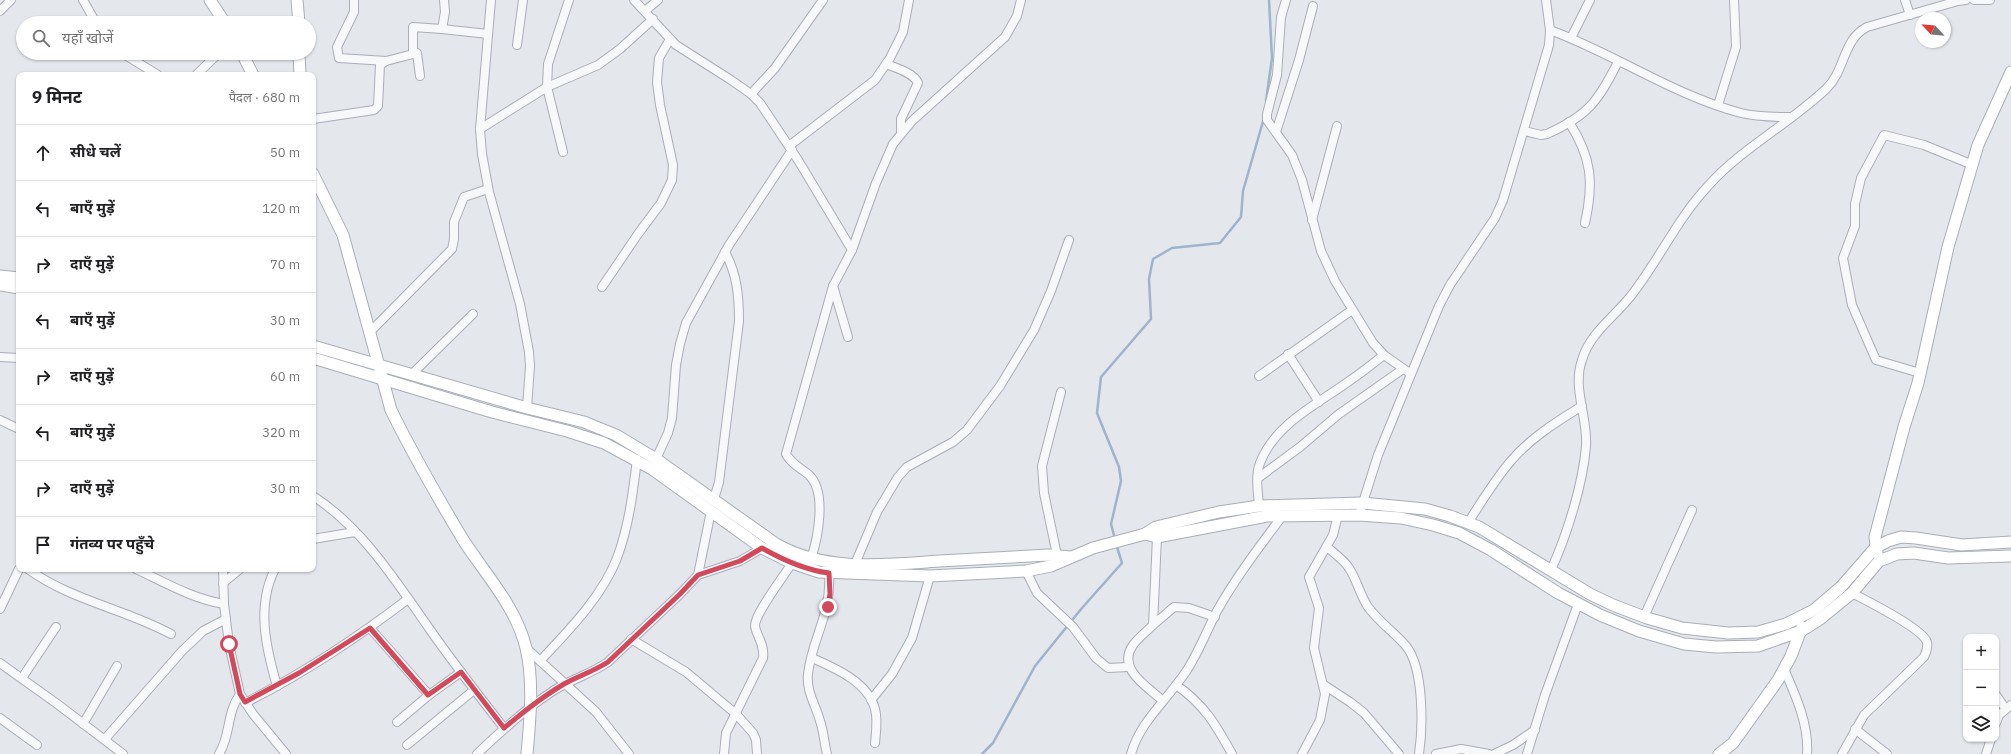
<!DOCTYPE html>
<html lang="hi">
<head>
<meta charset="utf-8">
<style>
	:root { --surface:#fff; --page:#f6f6f6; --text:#202124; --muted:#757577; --line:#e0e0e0 }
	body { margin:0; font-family:"IBM Plex Sans","Noto Sans Devanagari",sans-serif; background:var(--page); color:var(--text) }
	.controls { position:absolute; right:12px; bottom:12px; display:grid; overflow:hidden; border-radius:8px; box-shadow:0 1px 3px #0004 }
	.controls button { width:36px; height:36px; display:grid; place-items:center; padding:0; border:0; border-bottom:1px solid var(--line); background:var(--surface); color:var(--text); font:20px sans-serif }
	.compass { position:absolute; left:1915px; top:12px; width:36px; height:36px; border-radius:50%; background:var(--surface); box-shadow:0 1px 3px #0004; rotate:296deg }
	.stop { position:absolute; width:12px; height:12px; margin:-9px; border:3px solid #d1495b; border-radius:50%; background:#fff }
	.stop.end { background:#d1495b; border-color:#fff; box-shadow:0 1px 4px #0008 }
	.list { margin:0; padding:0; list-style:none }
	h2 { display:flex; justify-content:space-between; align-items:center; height:52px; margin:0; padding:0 16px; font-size:17px }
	h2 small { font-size:13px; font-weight:400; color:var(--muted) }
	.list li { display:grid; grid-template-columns:26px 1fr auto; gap:12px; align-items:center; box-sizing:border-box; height:56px; padding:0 16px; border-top:1px solid var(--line) }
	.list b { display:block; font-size:15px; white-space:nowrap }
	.list em { font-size:13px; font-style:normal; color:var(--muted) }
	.icon { flex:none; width:22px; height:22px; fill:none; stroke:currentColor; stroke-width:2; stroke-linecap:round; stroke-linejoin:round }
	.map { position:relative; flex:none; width:2011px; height:754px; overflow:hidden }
	.search { position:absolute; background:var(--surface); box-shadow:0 1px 3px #0004; left:16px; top:16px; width:300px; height:44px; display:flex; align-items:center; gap:10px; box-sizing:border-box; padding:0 14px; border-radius:22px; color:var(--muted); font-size:15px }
	.panel { position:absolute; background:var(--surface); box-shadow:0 1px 3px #0004; left:16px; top:72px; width:300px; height:500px; border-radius:8px }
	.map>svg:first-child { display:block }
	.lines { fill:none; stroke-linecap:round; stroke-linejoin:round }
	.stream { stroke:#9fb4cc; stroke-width:2.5 }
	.street-casing { stroke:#a9aeb7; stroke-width:10 }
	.secondary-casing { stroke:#a9aeb7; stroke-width:13 }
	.street { stroke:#f7f8fa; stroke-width:8 }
	.secondary { stroke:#fff; stroke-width:11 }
	.route { stroke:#d1495b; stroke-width:5 }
</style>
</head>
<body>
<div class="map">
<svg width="2011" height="754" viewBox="0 0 2011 754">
	<rect width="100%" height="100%" fill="#e4e7ec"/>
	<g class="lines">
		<!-- stream -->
		<g class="stream">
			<path d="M1266 101 1272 58 1269 0"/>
			<path d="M1115 539 1111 524 1121 481 1119 467 1097 413 1101 377 1151 319 1149 279 1153 259 1172 248 1220 243 1241 217 1243 191 1264 118"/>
			<path d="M982 754 993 743 1035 666 1082 608 1122 563 1116 544"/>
		</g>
		<defs>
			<g id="street">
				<path d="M83 0 96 23"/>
				<path d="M354 0V12L337 47 339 58 386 61 417 53 420 76"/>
				<path d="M491 0 480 129 482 154 489 192 520 304 529 352 530 366 527 408"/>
				<path d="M634 0 676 45 731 80 751 94 760 103 798 160 852 250"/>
				<path d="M1286 0 1281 17 1277 75 1267 114V120L1292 155 1302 180 1321 251 1335 281 1373 343 1384 355 1411 374"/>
				<path d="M1905 0 1910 15"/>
				<path d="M1974 0H1990"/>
				<path d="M0 11 11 0"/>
				<path d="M645 11 658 0"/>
				<path d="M442 29 488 34"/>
				<path d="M1550 30C1615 54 1673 95 1741 113 1756 117 1773 117 1789 117"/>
				<path d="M1571 38 1590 0"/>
				<path d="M517 45 523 0"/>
				<path d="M122 53 158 75"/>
				<path d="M413 54V27L442 29 445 12 444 0"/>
				<path d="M886 64C896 68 914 73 918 83L901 119V132"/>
				<path d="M196 75 219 53"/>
				<path d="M751 94 775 68 823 0"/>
				<path d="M1718 105 1736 47 1734 0"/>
				<path d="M313 119 374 110 378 106 380 65 386 61"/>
				<path d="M1569 122C1592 158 1594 183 1585 223"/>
				<path d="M480 129 547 87 598 65 620 49 653 19"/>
				<path d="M1524 131 1541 135 1547 134C1589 115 1598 101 1618 62"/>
				<path d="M1276 132 1299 60 1313 6"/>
				<path d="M789 146 875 80 890 58 903 32 909 0"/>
				<path d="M563 152 547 87 548 64 569 0"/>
				<path d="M1312 220 1337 126"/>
				<path d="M833 286 848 337"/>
				<path d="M602 287 638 234 661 203 672 180 673 165 660 105 657 82 659 58 670 39"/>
				<path d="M370 332 452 249 454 239V222L464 197 488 189"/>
				<path d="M1288 354 1319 402"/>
				<path d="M0 357 19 358"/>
				<path d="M1920 373 1876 360 1852 305 1843 258 1855 226V204L1861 178 1884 135 1924 145 1973 165"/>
				<path d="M412 374 473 314"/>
				<path d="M1259 376 1352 310"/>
				<path d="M0 420 19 429"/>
				<path d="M656 459 668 433 672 418 676 365 680 344 686 323 729 245 792 150"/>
				<path d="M1258 478 1300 447 1339 414 1403 369"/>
				<path d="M313 496C363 528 397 583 431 631 454 664 479 696 504 728"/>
				<path d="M714 499 719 482 739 321C739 296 737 274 725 252"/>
				<path d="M1259 506C1258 492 1255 476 1260 463 1275 423 1320 403 1352 379 1363 372 1373 363 1384 355"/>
				<path d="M1359 515 1378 455 1439 306 1450 285 1495 218 1503 200 1549 45 1550 30 1546 0"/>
				<path d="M1468 523C1481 502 1494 481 1510 462 1529 439 1556 422 1582 406"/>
				<path d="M1157 537 1153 625C1146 632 1138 638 1133 645 1116 669 1148 687 1163 701"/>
				<path d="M313 539 355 532"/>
				<path d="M1327 547C1335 554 1344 560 1349 568 1357 580 1360 595 1368 607 1380 623 1394 632 1406 646 1424 668 1423 727 1419 754"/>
				<path d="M1057 555 1044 493 1042 466 1061 392"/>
				<path d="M811 559C818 538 827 492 809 475 800 467 792 465 786 454L833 286 852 250 876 183 893 144 912 121 1005 37 1017 16 1021 0"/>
				<path d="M855 564 877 512 898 477 907 467 953 442 967 430 1000 386 1034 330 1051 291 1069 240"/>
				<path d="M28 569C70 600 125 609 171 634"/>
				<path d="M136 569C164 582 193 599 224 604"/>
				<path d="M223 569 224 604 229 644 240 694 253 714 286 754"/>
				<path d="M275 569C256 606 266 648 277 686"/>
				<path d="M1551 570C1567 535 1583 484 1586 446 1588 417 1572 388 1582 360 1590 333 1613 318 1630 297 1658 262 1677 219 1708 186 1742 148 1789 124 1826 89 1846 70 1842 40 1867 27L1958 1 1966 0"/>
				<path d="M1026 571 1037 593 1073 627 1096 658 1108 668 1128 667"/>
				<path d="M698 575 740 561 762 548"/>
				<path d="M223 583 240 569"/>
				<path d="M0 609 19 569"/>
				<path d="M1644 617 1692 510"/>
				<path d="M1153 625 1174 607 1189 608 1215 617"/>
				<path d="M370 628 429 695"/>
				<path d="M631 639 686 672 736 714 753 733 756 740 757 754"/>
				<path d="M526 648 596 712 629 754"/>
				<path d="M812 658C835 668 868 682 875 709 878 720 876 732 875 743"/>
				<path d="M540 661C568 631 602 597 617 558 629 526 633 492 637 459"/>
				<path d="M0 663 56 703 123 754"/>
				<path d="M1784 669C1796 696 1809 725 1807 754"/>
				<path d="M22 678 56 627"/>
				<path d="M1176 685C1204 704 1216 725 1232 754"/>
				<path d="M1324 685 1350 702 1364 713 1399 754"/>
				<path d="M1996 695 2005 708"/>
				<path d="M871 700 892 674 912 638 930 576"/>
				<path d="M245 703C302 674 357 638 408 599"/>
				<path d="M0 718 37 745"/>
				<path d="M397 722 429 695 461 672"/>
				<path d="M1996 723 1999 715 2011 705"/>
				<path d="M83 724 117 666"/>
				<path d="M1855 729 1887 754"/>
				<path d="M105 739 182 651 203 631 226 619"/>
				<path d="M407 745 474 690"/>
				<path d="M219 754C231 735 226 714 240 694"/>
				<path d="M477 754C501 731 525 709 553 691 571 679 591 674 608 662L680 594 698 575 711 511"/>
				<path d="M724 754 726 733 763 658C765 643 755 634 755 625 756 612 784 576 792 563"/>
				<path d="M827 754C824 743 824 732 820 721 816 705 806 692 808 674 812 638 832 614 829 573"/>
				<path d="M1131 754C1140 722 1166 701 1185 673 1198 654 1206 632 1217 611 1236 577 1260 546 1283 515"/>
				<path d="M1302 754 1320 720 1325 694 1314 648 1319 608 1309 577 1333 535 1338 515"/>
				<path d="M1436 754 1461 749 1489 754"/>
				<path d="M1494 754 1513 745 1535 730"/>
				<path d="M1527 754 1545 695 1578 604"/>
				<path d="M1842 754 1864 715 1924 657C1926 653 1928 647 1927 642 1922 628 1867 601 1852 593"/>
				<path d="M1986 754 1991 739"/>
			</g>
			<g id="secondary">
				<path d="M210 0 225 23"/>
				<path d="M297 0 299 23"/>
				<path d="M242 53 253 75"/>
				<path d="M299 53 300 75"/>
				<path d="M313 174 343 235 391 410C412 453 437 496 462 538 484 573 516 606 526 648 534 682 530 719 527 754"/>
				<path d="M0 276 19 278"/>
				<path d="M0 285 19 288"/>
				<path d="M313 346 527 408 584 422 616 435 656 459 776 544C825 572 884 565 939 561 976 559 1012 557 1048 555L1071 557"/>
				<path d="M313 358 492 412 567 431 604 443 652 469 762 548 792 563 819 572 930 576 1026 571 1051 566 1093 548 1145 534 1156 527 1219 512 1259 506 1362 503 1425 509 1450 516 1479 527 1590 594 1613 605 1647 618 1682 628 1728 633 1758 632 1786 624 1814 610 1841 587 1875 548 1888 541 1901 537 1916 538 1962 545 2011 542"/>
				<path d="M1145 534 1157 537 1267 516 1359 515 1401 518 1433 525 1459 533 1491 550 1558 593 1600 615 1639 631 1684 644 1716 647 1758 646 1801 631 1820 619 1852 593 1879 561 1897 554 1914 553 1948 558 2011 556"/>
				<path d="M1877 553 1875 537 1904 427 1918 383 1948 247 1978 145 2011 72"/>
				<path d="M1719 754 1733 743 1778 680 1791 656 1802 627"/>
			</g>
		</defs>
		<!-- street casing -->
		<use href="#street" class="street-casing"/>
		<!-- secondary casing -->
		<use href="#secondary" class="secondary-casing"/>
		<!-- street -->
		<use href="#street" class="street"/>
		<!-- secondary -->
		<use href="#secondary" class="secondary"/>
	</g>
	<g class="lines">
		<!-- route -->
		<path class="route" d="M229 644 240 694 245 702 299 673 370 628 428 695 461 672 504 728C523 712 542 697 564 684 579 676 594 671 608 662L680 594 698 575 740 561 762 548C783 560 805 570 829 573L830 594 828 607"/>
	</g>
</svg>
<div class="controls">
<button>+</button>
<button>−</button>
<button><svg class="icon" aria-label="layers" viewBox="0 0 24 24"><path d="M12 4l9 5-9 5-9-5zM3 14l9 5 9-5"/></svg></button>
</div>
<svg class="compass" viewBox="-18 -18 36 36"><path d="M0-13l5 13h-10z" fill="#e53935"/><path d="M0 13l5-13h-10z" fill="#757577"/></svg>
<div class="stop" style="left:229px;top:644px"></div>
<div class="stop end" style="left:828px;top:607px"></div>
<div class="search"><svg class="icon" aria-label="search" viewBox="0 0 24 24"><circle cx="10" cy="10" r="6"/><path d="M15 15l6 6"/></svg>यहाँ खोजें</div>
<section class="panel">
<h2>9 मिनट<small>पैदल · 680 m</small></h2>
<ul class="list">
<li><svg class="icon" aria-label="ahead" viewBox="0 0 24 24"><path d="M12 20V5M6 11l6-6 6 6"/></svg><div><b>सीधे चलें</b></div><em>50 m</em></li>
<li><svg class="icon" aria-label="left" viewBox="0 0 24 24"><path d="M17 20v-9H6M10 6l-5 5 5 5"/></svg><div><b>बाएँ मुड़ें</b></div><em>120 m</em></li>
<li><svg class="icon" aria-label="right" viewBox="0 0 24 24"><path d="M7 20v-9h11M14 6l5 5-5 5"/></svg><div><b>दाएँ मुड़ें</b></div><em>70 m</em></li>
<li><svg class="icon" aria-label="left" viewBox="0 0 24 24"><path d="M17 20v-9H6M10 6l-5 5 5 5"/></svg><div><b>बाएँ मुड़ें</b></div><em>30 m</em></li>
<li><svg class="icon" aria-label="right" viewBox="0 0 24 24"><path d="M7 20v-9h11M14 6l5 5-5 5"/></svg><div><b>दाएँ मुड़ें</b></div><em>60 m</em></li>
<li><svg class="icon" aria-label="left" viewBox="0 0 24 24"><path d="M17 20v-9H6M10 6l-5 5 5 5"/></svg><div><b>बाएँ मुड़ें</b></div><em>320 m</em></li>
<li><svg class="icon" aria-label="right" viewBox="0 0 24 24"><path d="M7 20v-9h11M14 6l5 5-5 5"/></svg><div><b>दाएँ मुड़ें</b></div><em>30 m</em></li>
<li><svg class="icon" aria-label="arrive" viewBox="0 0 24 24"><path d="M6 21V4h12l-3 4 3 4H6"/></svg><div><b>गंतव्य पर पहुँचे</b></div></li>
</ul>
</section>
</div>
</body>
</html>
